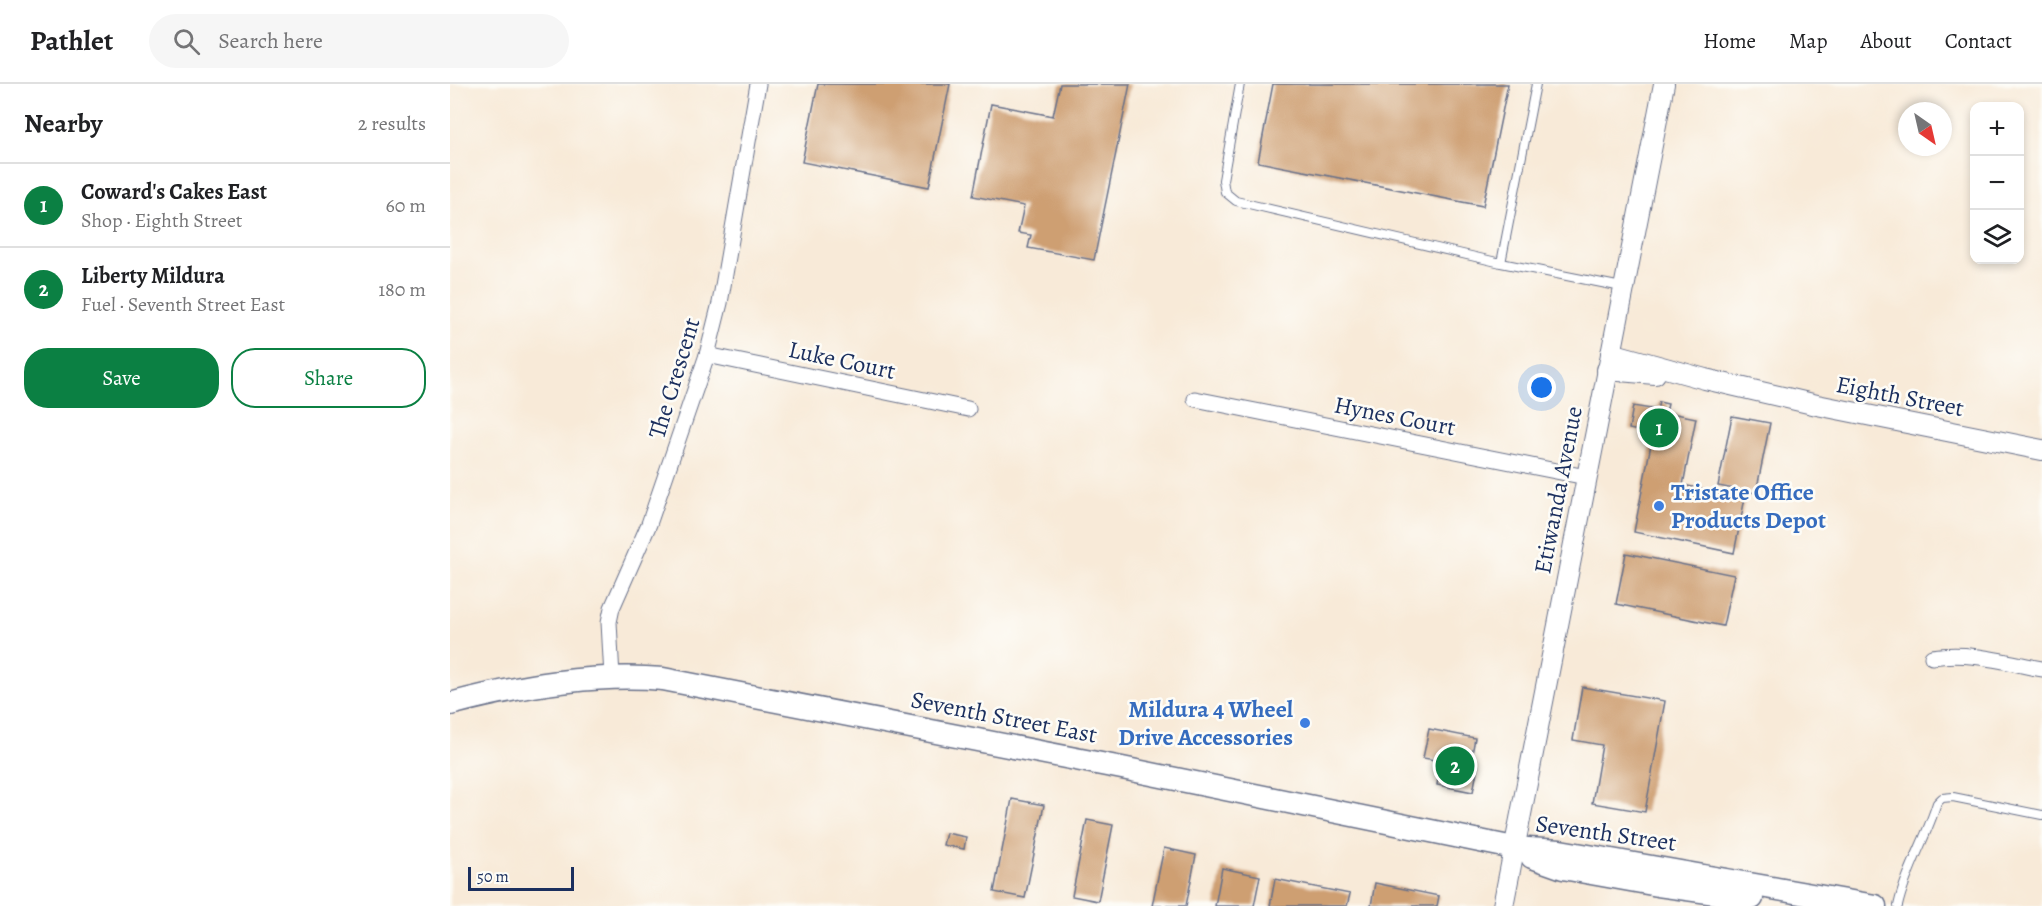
<!DOCTYPE html>
<html lang="en">
<head>
<meta charset="utf-8">
<style>
	:root { --surface:#fff; --page:#f6f6f6; --text:#202124; --muted:#757577; --line:#e0e0e0; --accent:#0b8043 }
	body { margin:0; font-family:Alegreya,serif; background:var(--page); color:var(--text) }
	.controls { position:absolute; right:18px; top:18px; display:grid; overflow:hidden; border-radius:12px; box-shadow:0 3px 9px #0003 }
	.controls button { width:54px; height:54px; display:grid; place-items:center; padding:0; border:0; border-bottom:2px solid var(--line); background:var(--surface); color:var(--text); font:30px sans-serif }
	.compass { position:absolute; left:1448px; top:18px; width:54px; height:54px; border-radius:50%; background:var(--surface); box-shadow:0 3px 9px #0003; rotate:146deg }
	.scale { position:absolute; left:18px; bottom:15px; width:106px; box-sizing:border-box; padding-left:6px; border:3px solid #1b2f5e; border-top:0; font-size:16px; line-height:21px; white-space:nowrap; color:#1b2f5e; -webkit-text-stroke:4px #fdfcf7; paint-order:stroke }
	.you { position:absolute; left:1092px; top:304px; width:21px; height:21px; margin:-15px; border:4px solid #fff; border-radius:50%; background:#1a73e8; box-shadow:0 0 0 9px #1a73e833 }
	.badge { display:grid; place-items:center; width:39px; height:39px; border-radius:50%; background:var(--accent); color:#fff; font-size:20px; font-weight:700 }
	.pin { position:absolute; translate:-50% -50%; border:3px solid #fff; box-shadow:0 2px 6px #0006 }
	.list { margin:0; padding:0; list-style:none }
	h2 { display:flex; justify-content:space-between; align-items:center; height:78px; margin:0; padding:0 24px; font-size:26px }
	h2 small { font-size:20px; font-weight:400; color:var(--muted) }
	.list li { display:grid; grid-template-columns:39px 1fr auto; gap:18px; align-items:center; box-sizing:border-box; height:84px; padding:0 24px; border-top:2px solid var(--line) }
	.list b { display:block; font-size:22px; white-space:nowrap }
	.list p { margin:0; font-size:20px; white-space:nowrap; color:var(--muted) }
	.list em { font-size:20px; font-style:normal; color:var(--muted) }
	.actions { display:flex; gap:12px; padding:18px 24px }
	.actions a { flex:1; padding:14px 0; border:2px solid var(--accent); border-radius:24px; text-align:center; font-size:21px; color:var(--accent) }
	.actions .main { background:var(--accent); color:#fff }
	.icon { flex:none; width:33px; height:33px; fill:none; stroke:currentColor; stroke-width:2; stroke-linecap:round; stroke-linejoin:round }
	.map { position:relative; flex:none; width:1592px; height:822px; overflow:hidden }
	header { display:flex; align-items:center; gap:36px; box-sizing:border-box; height:84px; padding:0 30px; background:var(--surface); border-bottom:2px solid var(--line) }
	header strong { font-size:28px }
	nav { display:flex; gap:33px; margin-inline-start:auto; font-size:21px }
	.search { width:420px; height:54px; background:var(--page); display:flex; align-items:center; gap:15px; box-sizing:border-box; padding:0 21px; border-radius:33px; color:var(--muted); font-size:22px }
	main { display:flex }
	aside { flex:1; background:var(--surface) }
	.map>svg:first-child { display:block }
	.building { fill:#ce9f72 }
	.lines { fill:none; stroke-linecap:round; stroke-linejoin:round }
	.service-casing { stroke:#687089; stroke-width:10 }
	.minor-casing { stroke:#687089; stroke-width:17 }
	.tertiary-casing { stroke:#687089; stroke-width:22 }
	.secondary-casing { stroke:#687089; stroke-width:25 }
	.service { stroke:#fff; stroke-width:8 }
	.minor { stroke:#fff; stroke-width:15 }
	.tertiary { stroke:#fff; stroke-width:20 }
	.secondary { stroke:#fff; stroke-width:22 }
	.shop-dot { fill:#3f7fe0; stroke:#fdfcf7; stroke-width:2 }
	.labels { text-anchor:middle; dominant-baseline:central; stroke-width:5; stroke-linejoin:round; paint-order:stroke }
	.street-label { font-size:24px; fill:#1b2f5e; stroke:#fdfcf7 }
	.shop-label { font-size:24px; font-weight:bold; fill:#366cbe; stroke:#fdfcf7; text-anchor:start }
</style>
</head>
<body>
<header>
<strong>Pathlet</strong>
<div class="search"><svg class="icon" aria-label="search" viewBox="0 0 24 24"><circle cx="10" cy="10" r="6"/><path d="M15 15l6 6"/></svg>Search here</div>
<nav><a>Home</a><a>Map</a><a>About</a><a>Contact</a></nav>
</header>
<main>
<aside>
<h2>Nearby<small>2 results</small></h2>
<ul class="list">
<li><span class="badge">1</span><div><b>Coward's Cakes East</b><p>Shop · Eighth Street</p></div><em>60 m</em></li>
<li><span class="badge">2</span><div><b>Liberty Mildura</b><p>Fuel · Seventh Street East</p></div><em>180 m</em></li>
</ul>
<div class="actions"><a class="main">Save</a><a>Share</a></div>
</aside>
<div class="map">
<svg width="1592" height="822" viewBox="0 0 1592 822">
	<rect width="100%" height="100%" fill="#fdfcf7"/>
	<filter id="ink" filterUnits="userSpaceOnUse"><feTurbulence type="fractalNoise" baseFrequency=".0167" numOctaves="2"/><feDisplacementMap in="SourceGraphic" scale="12" xChannelSelector="R" yChannelSelector="G"/><feConvolveMatrix kernelMatrix="1 2 1 2 8 2 1 2 1" color-interpolation-filters="sRGB"/></filter>
	<filter id="wash" filterUnits="userSpaceOnUse"><feTurbulence type="fractalNoise" baseFrequency=".008" numOctaves="4" result="noise"/><feDisplacementMap in="SourceGraphic" scale="24" xChannelSelector="R" yChannelSelector="G"/><feGaussianBlur stdDeviation="1.35" result="paint"/><feColorMatrix in="noise" values="0 0 0 0 0 0 0 0 0 0 0 0 0 0 0 0 0 1.4 0 .05"/><feComposite in="paint" operator="in"/></filter>
	<g filter="url(#wash)">
		<rect width="100%" height="100%" fill="#f8ead8"/>
		<g id="blocks">
			<!-- building -->
			<g class="building">
				<path d="M368 0H500L479 103 352 78Z"/>
				<path d="M610 0H680L644 176 578 164 581 151 568 149 574 122 523 112 541 20 603 32Z"/>
				<path d="M823 0H1058L1033 122 808 78Z"/>
				<path d="M1209 318 1218 320 1216 328 1246 334 1233 401 1295 414 1284 469 1184 448 1203 350 1179 345 1183 322 1207 326Z"/>
				<path d="M1282 332 1320 339 1306 409 1268 402Z"/>
				<path d="M1176 469 1284 491 1273 542 1166 520Z"/>
				<path d="M1132 603 1215 617 1195 728 1142 719 1152 661 1123 656Z"/>
				<path d="M979 645 1025 654 1020 681 1028 682 1023 708 987 701 991 677 973 674Z"/>
				<path d="M562 715 594 721 575 814 544 808Z"/>
				<path d="M637 736 663 741 648 817 622 812Z"/>
				<path d="M496 749 516 753 514 765 493 761Z"/>
				<path d="M714 764 746 771 736 822H702Z"/>
				<path d="M772 784 810 792 804 822H765Z"/>
				<path d="M825 795 900 810 897 822H820Z"/>
				<path d="M925 799 989 812 987 822H921Z"/>
			</g>
		</g>
	</g>
	<g filter="url(#ink)">
		<use href="#blocks" fill-opacity="0" stroke="#687089" stroke-width="1.5"/>
		<g class="lines">
			<defs>
				<g id="service">
					<path d="M790 0 773 96 775 108 786 117 1051 179 1172 203"/>
					<path d="M1051 179 1086 0"/>
					<path d="M1448 822C1456 786 1476 755 1487 719L1492 714 1503 713 1592 731"/>
				</g>
				<g id="minor">
					<path d="M257 271 518 325"/>
					<path d="M745 315 1136 393"/>
					<path d="M1482 573C1519 567 1555 578 1592 585"/>
					<path d="M162 593 159 538 162 524 199 440 257 271 270 219 308 0"/>
				</g>
				<g id="tertiary">
					<path d="M1161 269 1255 295 1367 321 1592 366"/>
					<path d="M1157 286 1205 290"/>
					<path d="M1053 822 1214 0"/>
				</g>
				<g id="secondary">
					<path d="M0 620C69 602 142 589 213 595L672 684 1064 764 1110 767 1425 822"/>
					<path d="M1082 773 1113 784 1208 801 1302 814"/>
				</g>
			</defs>
			<!-- service casing -->
			<use href="#service" class="service-casing"/>
			<!-- minor casing -->
			<use href="#minor" class="minor-casing"/>
			<!-- tertiary casing -->
			<use href="#tertiary" class="tertiary-casing"/>
			<!-- secondary casing -->
			<use href="#secondary" class="secondary-casing"/>
			<!-- service -->
			<use href="#service" class="service"/>
			<!-- minor -->
			<use href="#minor" class="minor"/>
			<!-- tertiary -->
			<use href="#tertiary" class="tertiary"/>
			<!-- secondary -->
			<use href="#secondary" class="secondary"/>
		</g>
	</g>
	<!-- markers -->
	<g class="shop-dot">
		<circle cx="1209" cy="422" r="6"/>
		<circle cx="855" cy="639" r="6"/>
	</g>
	<g class="labels">
		<!-- street labels -->
		<g class="street-label">
			<text transform="translate(392 276) rotate(12)">Luke Court</text>
			<text transform="translate(224 294) rotate(-73)">The Crescent</text>
			<text transform="translate(1450 312) rotate(11)">Eighth Street</text>
			<text transform="translate(945 332) rotate(11)">Hynes Court</text>
			<text transform="translate(1108 406) rotate(-79)">Etiwanda Avenue</text>
			<text transform="translate(554 633) rotate(11)">Seventh Street East</text>
			<text transform="translate(1156 749) rotate(8)">Seventh Street</text>
		</g>
		<!-- shop labels -->
		<g class="shop-label">
			<text x="1221" y="408">Tristate Office<tspan x="1221" dy="28">Products Depot</tspan></text>
			<text x="843" y="625" text-anchor="end">Mildura 4 Wheel<tspan x="843" dy="28">Drive Accessories</tspan></text>
		</g>
	</g>
</svg>
<div class="controls">
<button>+</button>
<button>−</button>
<button><svg class="icon" aria-label="layers" viewBox="0 0 24 24"><path d="M12 4l9 5-9 5-9-5zM3 14l9 5 9-5"/></svg></button>
</div>
<svg class="compass" viewBox="-18 -18 36 36"><path d="M0-13l5 13h-10z" fill="#e53935"/><path d="M0 13l5-13h-10z" fill="#757577"/></svg>
<div class="scale">50 m</div>
<div class="you"></div>
<div class="pin badge" style="left:1209px;top:344px">1</div>
<div class="pin badge" style="left:1005px;top:682px">2</div>
</div>
</main>
</body>
</html>
